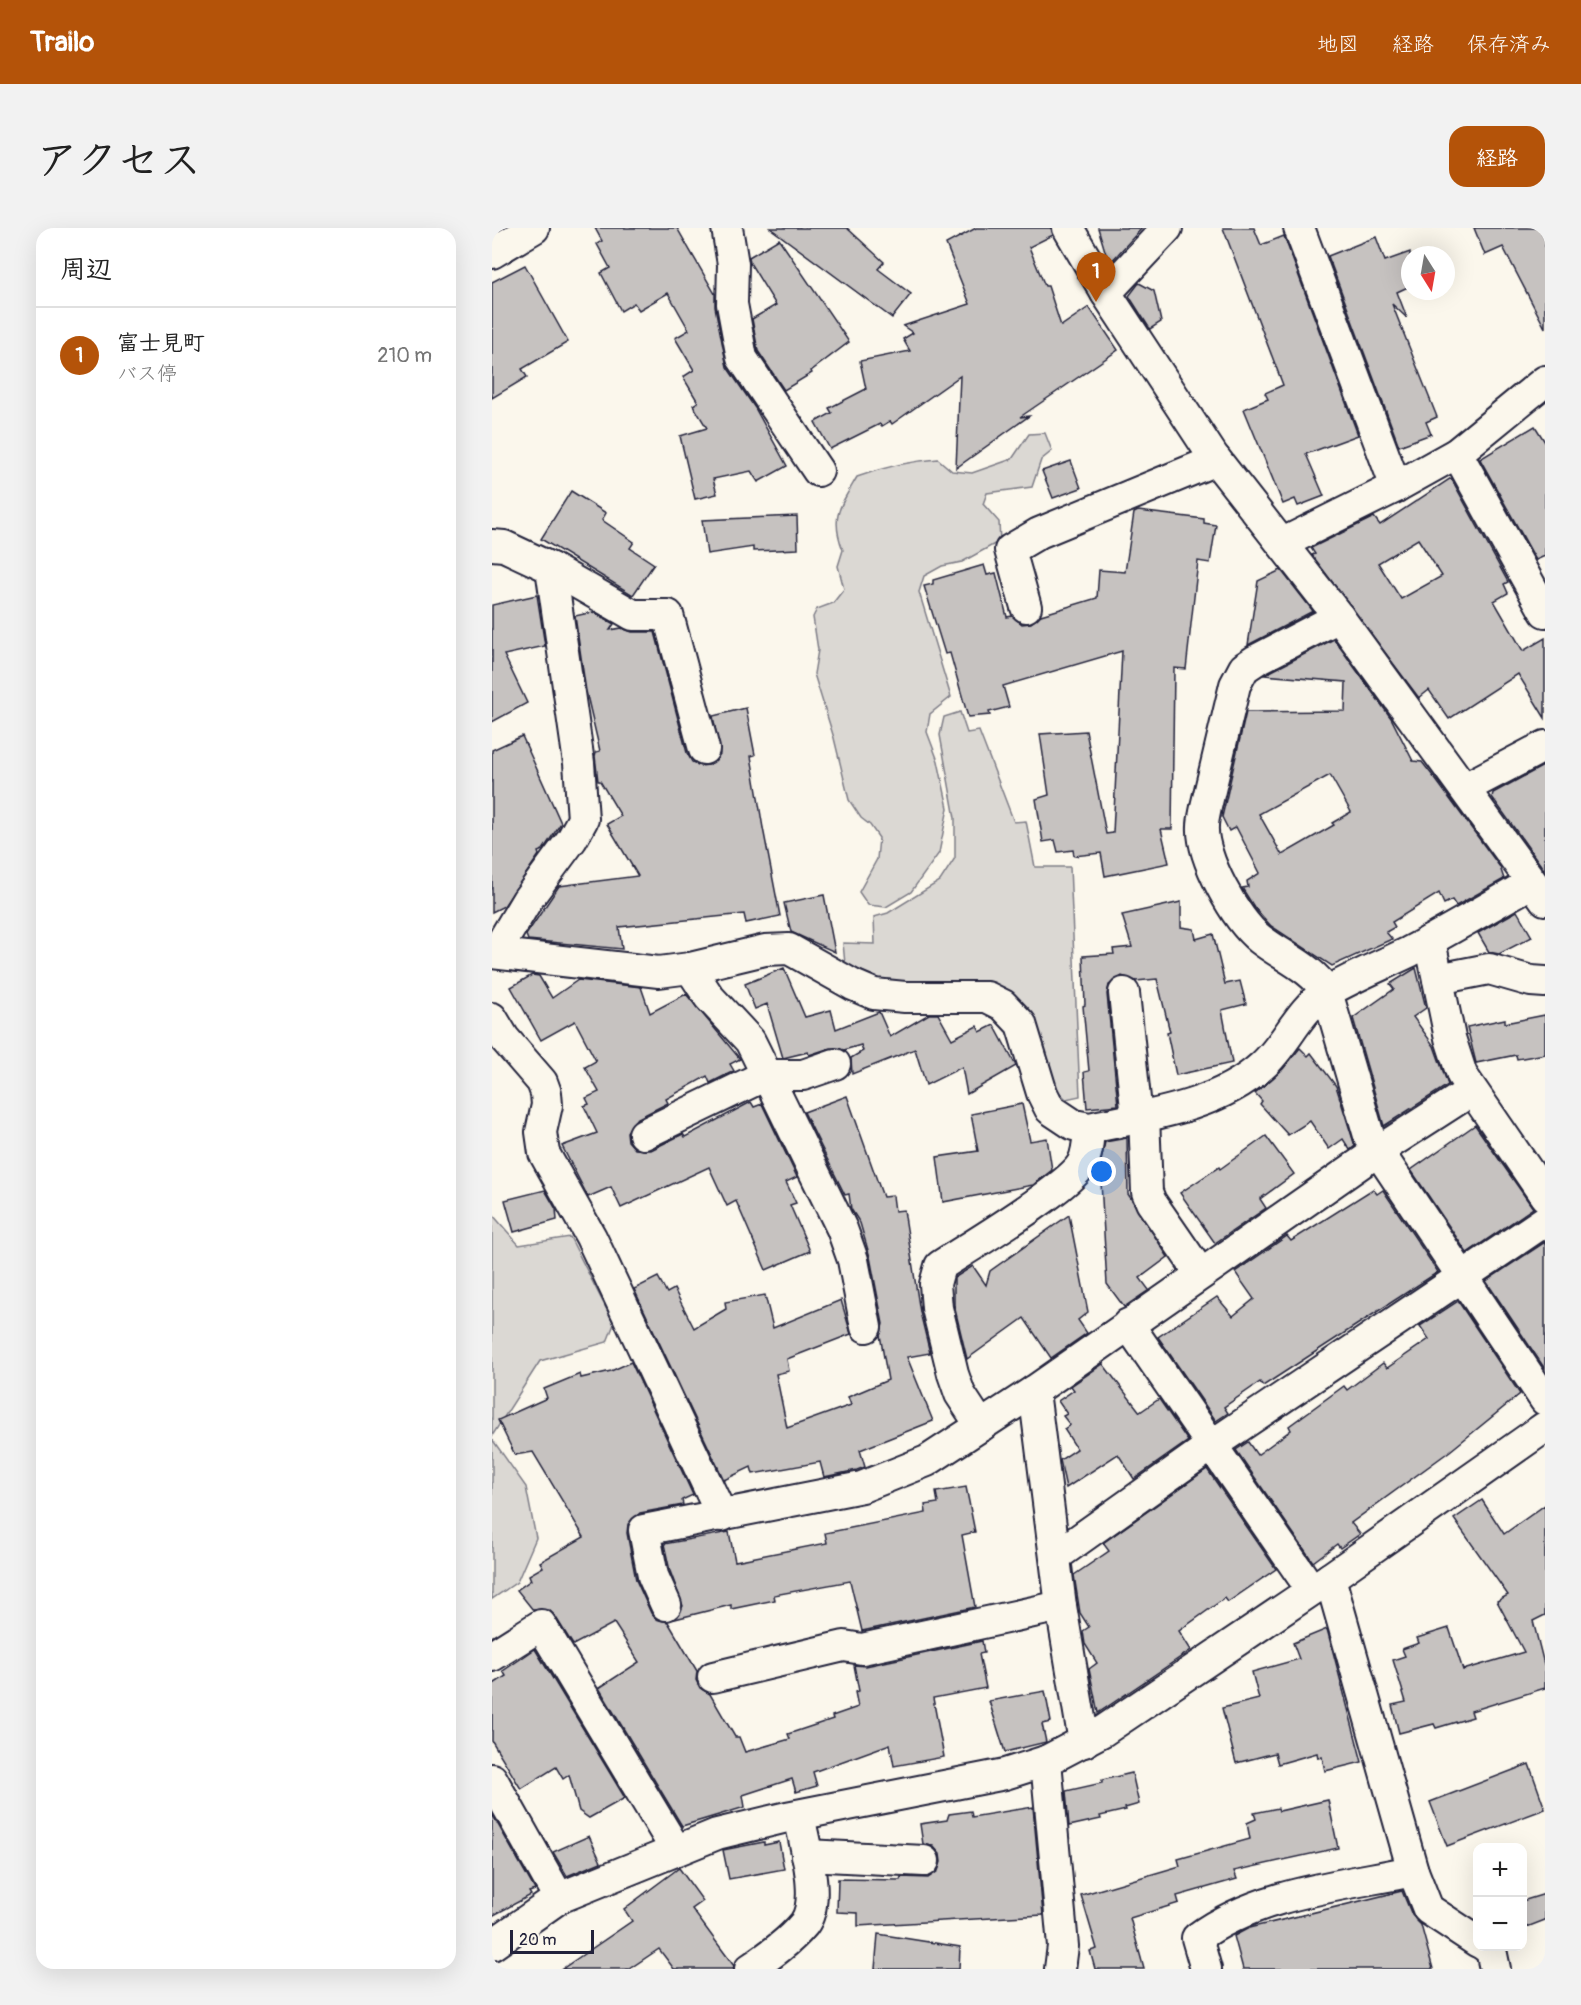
<!DOCTYPE html>
<html lang="ja">
<head>
<meta charset="utf-8">
<style>
	:root { --surface:#fff; --page:#f2f2f2; --text:#222; --muted:#767676; --line:#e0e0e0; --accent:#b45309 }
	body { margin:0; font-family:Pangolin,"Klee One",sans-serif; background:var(--page); color:var(--text) }
	.controls { position:absolute; right:18px; bottom:18px; display:grid; overflow:hidden; border-radius:12px; box-shadow:0 6px 24px #0002 }
	.controls button { width:54px; height:54px; display:grid; place-items:center; padding:0; border:0; border-bottom:2px solid var(--line); background:var(--surface); color:var(--text); font:30px sans-serif }
	.compass { position:absolute; left:909px; top:18px; width:54px; height:54px; border-radius:50%; background:var(--surface); box-shadow:0 6px 24px #0002; rotate:169deg }
	.scale { position:absolute; left:18px; bottom:15px; width:84px; box-sizing:border-box; padding-left:6px; border:3px solid #22223b; border-top:0; font-size:16px; line-height:21px; white-space:nowrap; color:#22223b; -webkit-text-stroke:4px #fbf7ec; paint-order:stroke }
	.you { position:absolute; left:610px; top:944px; width:21px; height:21px; margin:-15px; border:4px solid #fff; border-radius:50%; background:#1a73e8; box-shadow:0 0 0 9px #1a73e833 }
	.badge { display:grid; place-items:center; width:39px; height:39px; border-radius:50%; background:var(--accent); color:#fff; font-size:20px; font-weight:700 }
	.pin { position:absolute; translate:-50% -50px; filter:drop-shadow(0 2px 3px #0008) }
	.pin::after { content:''; position:absolute; top:32px; width:21px; height:18px; background:inherit; clip-path:polygon(0 0,100% 0,50% 100%) }
	.list { margin:0; padding:0; list-style:none }
	h2 { display:flex; justify-content:space-between; align-items:center; height:78px; margin:0; padding:0 24px; font-size:26px }
	h2 small { font-size:20px; font-weight:400; color:var(--muted) }
	.list li { display:grid; grid-template-columns:39px 1fr auto; gap:18px; align-items:center; box-sizing:border-box; height:96px; padding:0 24px; border-top:2px solid var(--line) }
	.list b { display:block; font-size:22px; white-space:nowrap }
	.list p { margin:0; font-size:20px; white-space:nowrap; color:var(--muted) }
	.list em { font-size:20px; font-style:normal; color:var(--muted) }
	.map { position:relative; flex:none; width:1053px; height:1741px; overflow:hidden; border-radius:18px }
	header { display:flex; align-items:center; gap:36px; box-sizing:border-box; height:84px; padding:0 30px; background:var(--accent); color:#fff }
	header strong { font-size:28px }
	nav { display:flex; gap:33px; margin-inline-start:auto; font-size:21px }
	.intro { display:flex; align-items:center; justify-content:space-between; box-sizing:border-box; height:144px; padding:0 36px }
	h1 { margin:0; font-size:42px }
	.button { padding:15px 27px; border-radius:18px; background:var(--accent); color:#fff; font-size:21px; font-weight:700 }
	main { display:flex; gap:36px; padding:0 36px }
	aside { flex:1; background:var(--surface); border-radius:18px; box-shadow:0 6px 24px #0002 }
	.map>svg:first-child { display:block }
	.green { fill:#dbd8d3; stroke:#7e7d87; stroke-width:1.5 }
	.building { fill:#c6c2c0; stroke:#22223b; stroke-width:1.5; fill-rule:evenodd }
	.lines { fill:none; stroke-linecap:round; stroke-linejoin:round }
	.minor-casing { stroke:#22223b; stroke-width:34 }
	.minor { stroke:#fbf7ec; stroke-width:30 }
</style>
</head>
<body>
<header>
<strong>Trailo</strong>
<nav><a>地図</a><a>経路</a><a>保存済み</a></nav>
</header>
<div class="intro"><h1>アクセス</h1><a class="button">経路</a></div>
<main>
<aside>
<h2>周辺<small></small></h2>
<ul class="list">
<li><span class="badge">1</span><div><b>富士見町</b><p>バス停</p></div><em>210 m</em></li>
</ul>
</aside>
<div class="map">
<svg width="1053" height="1741" viewBox="0 0 1053 1741">
	<rect width="100%" height="100%" fill="#fbf7ec"/>
	<filter id="ink" filterUnits="userSpaceOnUse"><feTurbulence type="fractalNoise" baseFrequency=".0167" numOctaves="2"/><feDisplacementMap in="SourceGraphic" scale="12" xChannelSelector="R" yChannelSelector="G"/><feConvolveMatrix kernelMatrix="1 2 1 2 8 2 1 2 1" color-interpolation-filters="sRGB"/></filter>
	<g filter="url(#ink)">
		<!-- green -->
		<g class="green">
			<path d="M553 205 560 223 549 232 540 259 495 265 491 276 507 294 508 313 470 334 450 338 432 348 427 364 459 469 438 486 435 504 446 533 456 580 447 625 419 664 394 679 376 677 367 664 385 631 387 610 378 597 369 590 357 572 342 510 322 446 326 422 321 389 325 381 341 375 352 361 346 338 351 322C338 289 348 278 365 249 392 239 418 233 446 231L460 243 480 245 520 231 537 206Z"/>
			<path d="M468 484 475 505 487 503 522 594 534 593 543 639H578L588 868 574 871 566 863 539 788 519 763 489 757 389 752 353 736 351 715 383 716 382 689 396 685 448 653 463 630V590L448 507 452 489Z"/>
			<path d="M0 986 27 1017 78 1009 122 1096 115 1114 48 1133 0 1208Z"/>
			<path d="M0 1211 34 1259 44 1310 25 1354 0 1371Z"/>
		</g>
		<!-- building -->
		<g class="building">
			<path d="M103 0H185L223 66V79L235 139 263 180 295 238 266 254 259 243 221 251 225 266 203 271 188 208 215 200 201 177 206 174 191 149 202 142 183 110 197 102 176 65 147 82 142 75 129 83 109 45 118 40 105 16 110 13Z"/>
			<path d="M278 0H355L392 34 386 41 419 66 400 90Z"/>
			<path d="M484 0H559L561 7 537 19 553 58H556L569 98 597 79 626 122 528 189 537 188 464 240 468 148 400 196 398 193 390 198 388 196 338 221 323 194 340 185 337 180 374 161 368 133 418 123 411 111 421 105 411 98 478 76 454 16Z"/>
			<path d="M606 0H650L617 36Z"/>
			<path d="M731 0H762L769 17 792 8 866 207 814 226 832 268 806 278 803 271 791 276 752 181 776 171 773 165 791 157Z"/>
			<path d="M982 0H1053L1049 3 1053 12V100L1011 19 993 27Z"/>
			<path d="M884 9 893 33 918 24V58L905 64 915 90 900 76 945 189 934 194 939 206 907 218 836 28Z"/>
			<path d="M287 11 357 114 319 143 320 145 292 162 266 123 260 91 284 77 258 35 257 29Z"/>
			<path d="M33 37 76 114 30 141 35 149 0 170V54Z"/>
			<path d="M647 55 662 63 669 94 658 101 637 68Z"/>
			<path d="M1043 198 1053 214V328L1044 332 988 231Z"/>
			<path d="M579 233 589 260 561 270 550 243Z"/>
			<path d="M959 250 1016 354 1012 356 1016 365 1002 373 1031 423 1053 410V490L1026 446 957 491 937 462 927 470 820 327 823 326 819 320 882 289 888 297ZM926 311 950 348 909 371 886 335Z"/>
			<path d="M79 263 114 285 110 292 142 314 138 320 162 336 141 367 49 311Z"/>
			<path d="M646 283 712 291V295L724 297 718 335 706 333 694 441 682 440 680 601H669L677 635 613 648 609 625 582 628 581 622 566 624 563 612 551 614 544 571 557 567 548 506 594 503 614 606 621 605 630 423 511 458 517 479 497 484 498 487 476 489 458 425 453 426 432 358 441 356V352L492 337 495 347 504 345 515 389 520 388 530 396 539 395 549 387 605 370 607 342 633 344 642 285Z"/>
			<path d="M305 288 306 321 261 323V319L215 326 210 292Z"/>
			<path d="M789 342 821 383 756 417 766 353Z"/>
			<path d="M45 367 53 418 12 427 35 475 0 494V377Z"/>
			<path d="M101 384 122 396 118 402 129 400 140 404H163L195 525 200 534 208 538 217 537 228 526 221 488 254 480 263 527 259 528 271 600 288 688 254 695 252 686 127 699 130 721 36 712 34 707 67 658 146 648 115 596 129 588 108 553H106L103 528 104 524 108 523 94 463 83 388Z"/>
			<path d="M842 411 899 490 921 533 930 534 944 552 1008 639 1012 651 964 678 960 672 952 676 947 665 900 694 903 699 894 704 900 711 840 738 779 698 762 679 750 660 756 659 755 653 768 645 744 599 737 603 730 589 754 484 853 483 854 454 772 447ZM838 547 859 584 840 595 842 597 790 627 767 586Z"/>
			<path d="M30 508 69 595 51 622 46 624 47 627 12 678 0 684V522Z"/>
			<path d="M1053 537V643L1000 569 1001 565Z"/>
			<path d="M332 667 343 724 299 704 292 675Z"/>
			<path d="M689 674V699L702 701 704 711 721 706 733 756 748 753 754 776 730 782 740 835 684 847 675 805 678 804 665 751 644 753 630 748 617 757 615 766 626 877 595 880 592 844 597 843 591 778 593 777 591 728 622 726 621 721 640 719 630 687Z"/>
			<path d="M1025 683 1040 709 1007 726 997 724 986 705Z"/>
			<path d="M292 740 313 789 339 782 344 801 387 784 398 809 437 786H446L460 811 485 798 488 804 502 797 524 838 475 866 470 839 434 857 423 821 360 846 359 830 371 823 369 817 352 822 338 820 317 827 316 824 291 830 275 776 263 781 253 756Z"/>
			<path d="M924 740 934 780 921 789 942 818 956 857 892 898 861 790 902 761 898 756Z"/>
			<path d="M40 747 47 748 60 770 86 752 149 759 158 785 194 766 248 831 238 836 242 843 218 855 215 848 174 871 176 875 144 891 135 904 136 913 143 921 159 922 191 906 193 909 259 874 262 879 270 876 305 949 294 954 304 975 298 977 318 1023 274 1042 244 973 235 978 217 939 129 980 119 959 96 969 70 918 105 905 92 878 97 876 94 870 107 864 93 839 104 833 83 793 49 812 19 759Z"/>
			<path d="M1053 787V826L1025 831 1024 827 984 835 975 799 1013 791V795Z"/>
			<path d="M808 820 816 828 819 825 844 858 863 918 858 922 851 911 837 921 818 893 796 907 768 876 770 873 763 865 791 841Z"/>
			<path d="M355 868 391 969 401 968 403 983 412 982 428 1084 438 1125 415 1129 441 1193 368 1222 373 1239 365 1242 332 1249 328 1234 261 1246 259 1239 232 1252 142 1061 166 1049 175 1065 182 1061 202 1100 234 1081 233 1074 273 1067 281 1100 349 1072 359 1106 295 1131 297 1143 284 1146 295 1200 359 1177 356 1169 396 1152 388 1107 391 1096 378 1029 368 995 359 981 357 966 353 967 312 884Z"/>
			<path d="M530 876 538 913 555 910 560 942 541 957 451 974 445 929 486 923 479 886Z"/>
			<path d="M983 897 1041 980 975 1025 919 942Z"/>
			<path d="M774 908 802 946 768 971 774 980 723 1015 688 965 727 939 728 941Z"/>
			<path d="M635 910 636 966 676 1029 648 1050 657 1062 632 1079 615 1056 608 937 613 914Z"/>
			<path d="M881 961 885 966 891 962 946 1044 771 1158 768 1154 732 1179 736 1185 724 1193 666 1109 725 1069 741 1088 762 1071 743 1044 795 1008 799 1013Z"/>
			<path d="M53 962 64 981 65 992 22 1004 13 972Z"/>
			<path d="M577 987 596 1084 586 1092 595 1105 559 1130 532 1090 475 1131 462 1077V1050L481 1038 494 1057 498 1043Z"/>
			<path d="M1053 1014V1141L994 1053Z"/>
			<path d="M966 1073 1028 1166 958 1223 859 1295 868 1306 848 1320 845 1316 821 1334 744 1222 756 1214 765 1227 799 1202 797 1198 852 1158 855 1162 891 1135 895 1140 937 1111 928 1098Z"/>
			<path d="M139 1134 201 1267 190 1272 191 1277 148 1285 136 1296 135 1305 144 1352 159 1385 164 1391 176 1394 205 1443 204 1452 208 1460 218 1466 243 1509H247L253 1524 298 1511 296 1506 341 1491 340 1488 366 1479 363 1464 367 1463 362 1437 374 1438 490 1413 492 1425 487 1426 494 1460 441 1470 452 1529 402 1538 398 1516 321 1544 325 1558 304 1564 300 1551 251 1567 253 1579 190 1598 107 1460 147 1434 122 1395 81 1417 63 1388 57 1382H41L25 1362 39 1352 37 1347 51 1339 48 1334 92 1309 41 1224 23 1227 6 1192 55 1170 52 1161 88 1146 89 1150 119 1143Z"/>
			<path d="M611 1136 648 1184 667 1171 696 1213 642 1251 626 1226 574 1260 568 1232 585 1221 572 1201 578 1197 571 1188 575 1186 566 1173 582 1162 579 1158Z"/>
			<path d="M715 1241 784 1341 736 1374 733 1370 687 1403 699 1422 606 1485 597 1441 605 1435 593 1416 591 1403 597 1399 588 1385 582 1347 617 1323 611 1315Z"/>
			<path d="M474 1259 483 1304 470 1307 483 1379 370 1403 358 1353 282 1367 283 1372 239 1381V1377L183 1391 191 1378 178 1343 172 1316 237 1304 243 1333 335 1315 333 1305 434 1285 433 1277 446 1275 444 1264Z"/>
			<path d="M990 1272 1012 1306 1053 1277V1387L1041 1393 1053 1440V1460L979 1483 981 1489 944 1500 942 1496 907 1505 900 1477 914 1474 901 1432 913 1428 910 1421 927 1415 925 1410 957 1400 971 1442 1032 1424 1005 1373 1016 1367 962 1291Z"/>
			<path d="M835 1401 870 1534 833 1543 830 1529 826 1530 825 1525 786 1536 783 1525 744 1535 730 1480 767 1471 760 1444 807 1431 801 1415Z"/>
			<path d="M43 1421 133 1570 97 1590 87 1583 77 1547 71 1551 64 1539 29 1561 0 1513V1457L14 1448 11 1443Z"/>
			<path d="M553 1463 559 1494 550 1496 554 1514 513 1524 497 1473Z"/>
			<path d="M1037 1536 1053 1581 955 1618 938 1574Z"/>
			<path d="M640 1545 647 1576 633 1580 634 1582 608 1588 609 1591 577 1598 574 1563 610 1555V1552Z"/>
			<path d="M836 1572 846 1620 742 1643 745 1651 685 1668 687 1675 638 1690 652 1741H603L598 1723 605 1721 589 1667 688 1638 686 1631 758 1611 755 1595 764 1591 762 1585 786 1580 787 1583Z"/>
			<path d="M541 1579 551 1687 366 1698V1685L345 1684 346 1651 408 1652 409 1649 436 1650 446 1643 449 1634 448 1626 441 1618 431 1616 428 1596 455 1592 457 1586 479 1583 480 1589Z"/>
			<path d="M0 1586 43 1662 37 1664 39 1667 0 1688Z"/>
			<path d="M97 1608 109 1634 75 1648 61 1624Z"/>
			<path d="M272 1614V1617L287 1614 292 1641 237 1651 231 1622Z"/>
			<path d="M187 1640 211 1673 200 1681 242 1738 241 1741H182L167 1721 137 1741H70L140 1693 132 1681Z"/>
			<path d="M910 1663 920 1687 929 1697 941 1741H751L742 1708 757 1700Z"/>
			<path d="M1053 1666V1692L1030 1701V1673Z"/>
			<path d="M386 1706 468 1719 467 1741H383Z"/>
		</g>
		<g class="lines">
			<defs>
				<g id="minor">
					<path d="M235 0 241 36 240 76 250 130 326 243"/>
					<path d="M576 0 614 65 721 228 847 389 1053 672"/>
					<path d="M807 0 904 259"/>
					<path d="M0 25 42 0"/>
					<path d="M614 65 675 0"/>
					<path d="M965 225 1053 384"/>
					<path d="M791 315 904 259 965 225 1053 153"/>
					<path d="M0 317 12 318 59 340 141 387H176L212 521"/>
					<path d="M534 379 518 322 547 305 724 232"/>
					<path d="M847 389 764 432 752 440 743 457 714 579C713 585 711 592 711 598 709 629 743 691 768 711 791 729 819 739 835 764L878 911 1053 1172"/>
					<path d="M973 560 1053 518"/>
					<path d="M938 713 958 810 970 847 1053 968"/>
					<path d="M4 724 35 672 80 611 91 591 87 535 59 340"/>
					<path d="M0 725 167 744 198 740 273 722 297 721 361 757 382 766 413 769H495L511 777 529 796 550 865 558 881 582 897 597 900C654 888 725 879 770 838 795 816 806 782 835 764 861 749 890 737 917 724 958 702 999 678 1039 655"/>
					<path d="M198 740 217 769 258 813 264 825 350 1001 361 1032 374 1099"/>
					<path d="M946 751 997 741 1039 753 1053 754"/>
					<path d="M632 765 645 890"/>
					<path d="M0 790 12 810 50 854 54 865 55 877 49 904 52 925 99 1009 230 1288"/>
					<path d="M652 888 655 964 659 974 708 1045"/>
					<path d="M152 906 274 847H311L343 836"/>
					<path d="M636 1096 819 1361"/>
					<path d="M542 1163 569 1378 592 1514"/>
					<path d="M489 1198 468 1166 461 1146 445 1080 443 1056 448 1038C477 1019 575 961 590 936 596 925 596 912 597 900"/>
					<path d="M564 1328 720 1217 1053 993"/>
					<path d="M838 1350 921 1643 936 1681 986 1714"/>
					<path d="M174 1377 161 1348 152 1302 370 1259 435 1233 542 1163 886 923 979 863"/>
					<path d="M0 1428 49 1397 184 1622"/>
					<path d="M221 1449 352 1418 370 1421 569 1378"/>
					<path d="M554 1533 571 1718 568 1741"/>
					<path d="M0 1551 67 1670"/>
					<path d="M315 1627 432 1633"/>
					<path d="M0 1717 67 1670 225 1606 295 1589 513 1546 554 1533 611 1503 838 1350 1053 1199"/>
					<path d="M993 1718 999 1722 1003 1741"/>
					<path d="M258 1741C277 1728 297 1714 312 1696 330 1672 312 1615 307 1587"/>
					<path d="M714 1741 705 1710C766 1665 848 1658 921 1643"/>
				</g>
			</defs>
			<!-- minor casing -->
			<use href="#minor" class="minor-casing"/>
			<!-- minor -->
			<use href="#minor" class="minor"/>
		</g>
	</g>
</svg>
<div class="controls">
<button>+</button>
<button>−</button>
</div>
<svg class="compass" viewBox="-18 -18 36 36"><path d="M0-13l5 13h-10z" fill="#e53935"/><path d="M0 13l5-13h-10z" fill="#767676"/></svg>
<div class="scale">20 m</div>
<div class="you"></div>
<div class="pin badge" style="left:604px;top:74px">1</div>
</div>
</main>
</body>
</html>
